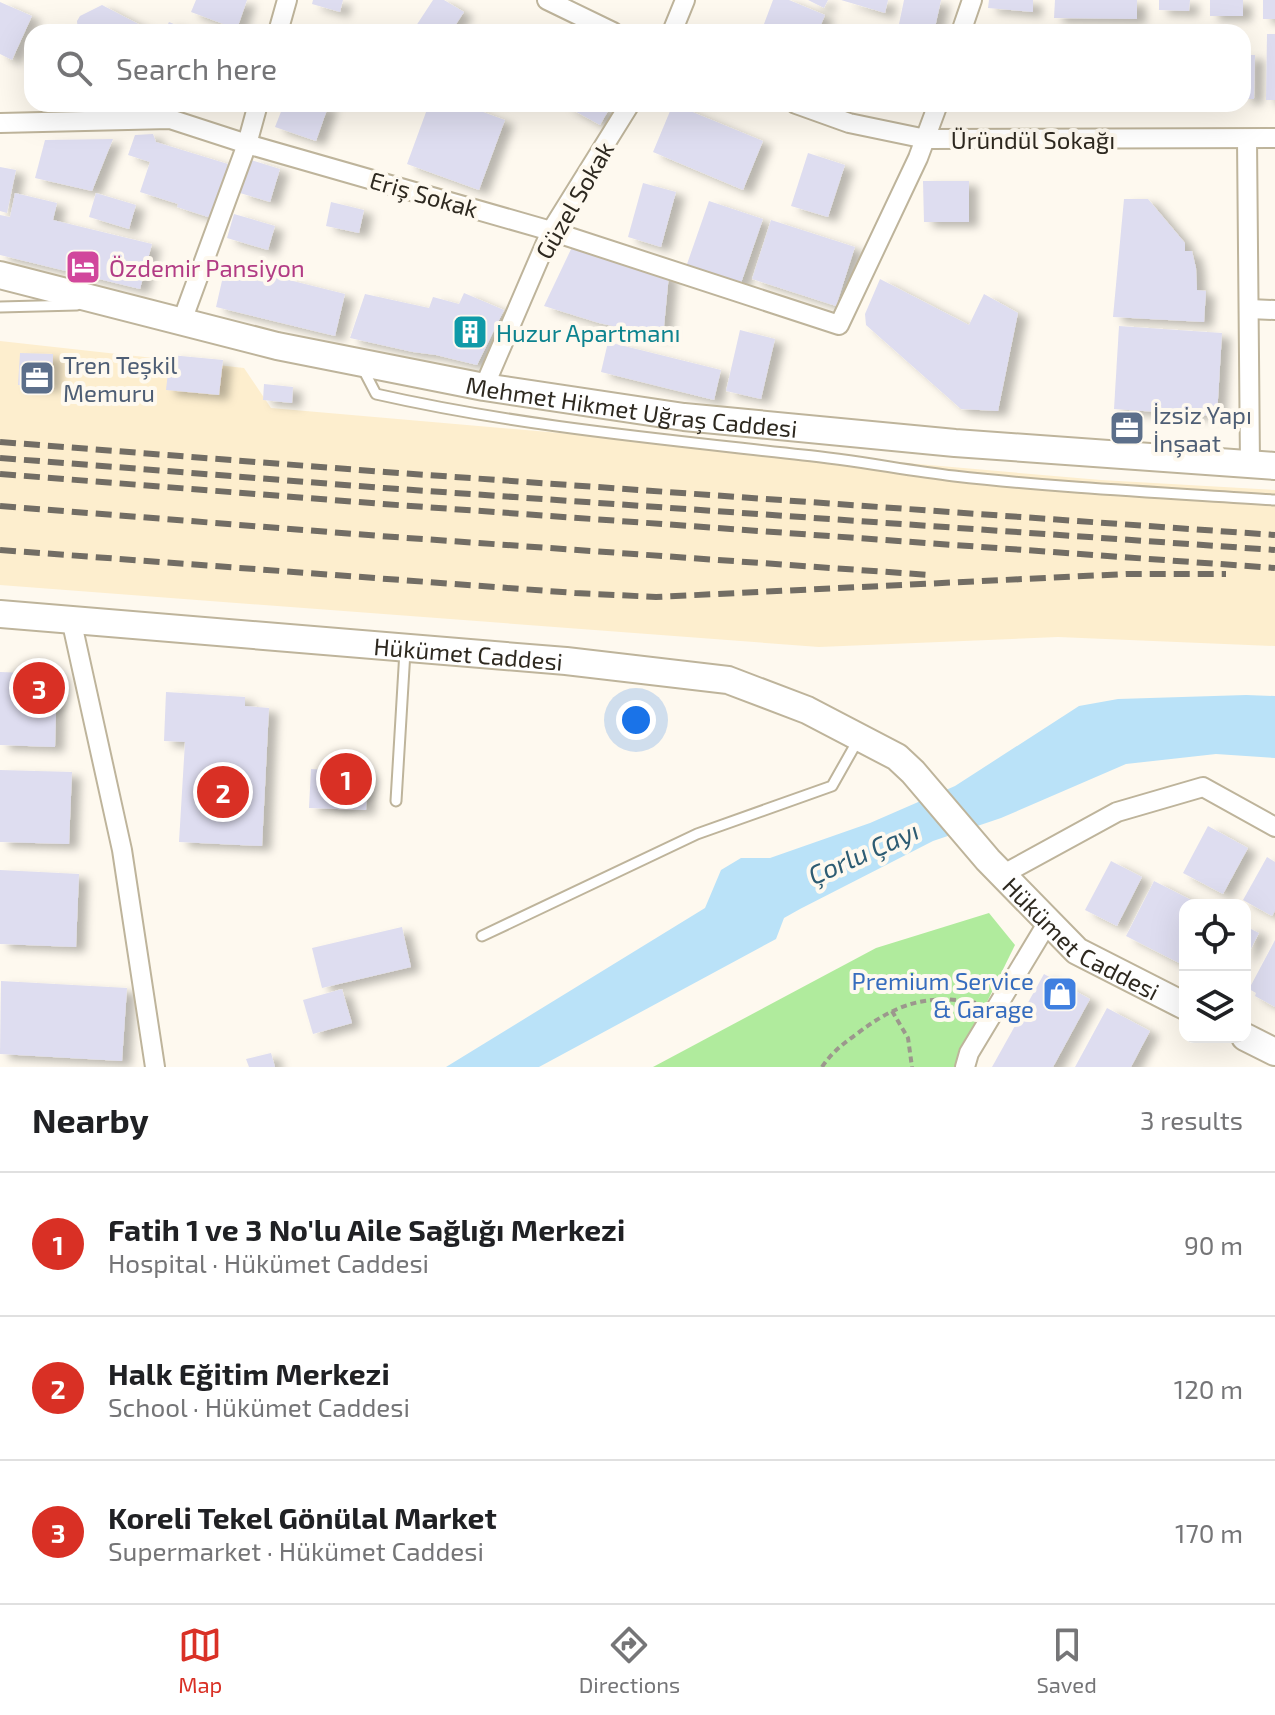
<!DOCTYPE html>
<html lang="en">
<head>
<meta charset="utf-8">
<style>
	:root { --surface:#fff; --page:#f6f6f6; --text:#202124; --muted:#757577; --line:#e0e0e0; --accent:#d93025 }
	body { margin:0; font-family:"Exo 2",sans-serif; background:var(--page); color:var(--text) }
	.controls { position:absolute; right:24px; bottom:24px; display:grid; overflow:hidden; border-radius:16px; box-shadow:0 8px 32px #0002 }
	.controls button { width:72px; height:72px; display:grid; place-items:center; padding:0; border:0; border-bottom:2px solid var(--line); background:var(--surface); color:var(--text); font:40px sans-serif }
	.you { position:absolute; left:636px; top:720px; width:28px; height:28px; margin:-20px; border:6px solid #fff; border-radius:50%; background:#1a73e8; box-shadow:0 0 0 12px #1a73e833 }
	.badge { display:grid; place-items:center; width:52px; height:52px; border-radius:50%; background:var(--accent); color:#fff; font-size:26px; font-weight:700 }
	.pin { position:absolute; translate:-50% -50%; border:4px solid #fff; box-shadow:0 2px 8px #0006 }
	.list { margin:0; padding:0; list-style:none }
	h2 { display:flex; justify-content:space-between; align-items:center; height:104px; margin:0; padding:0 32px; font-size:34px }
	h2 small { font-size:26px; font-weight:400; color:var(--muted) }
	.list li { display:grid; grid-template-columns:52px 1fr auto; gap:24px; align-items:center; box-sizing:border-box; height:144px; padding:0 32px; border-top:2px solid var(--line) }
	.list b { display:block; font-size:30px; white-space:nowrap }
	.list p { margin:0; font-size:26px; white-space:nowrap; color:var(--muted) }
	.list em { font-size:26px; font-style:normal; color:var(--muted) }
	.icon { flex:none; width:44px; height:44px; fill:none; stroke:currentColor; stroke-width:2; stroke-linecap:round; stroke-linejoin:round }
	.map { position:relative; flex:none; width:1275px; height:1067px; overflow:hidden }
	.search { position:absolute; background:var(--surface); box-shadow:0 8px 32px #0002; left:24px; right:24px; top:24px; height:88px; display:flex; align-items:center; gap:20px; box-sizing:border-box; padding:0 28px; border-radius:24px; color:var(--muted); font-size:30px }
	.sheet { height:536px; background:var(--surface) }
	nav { display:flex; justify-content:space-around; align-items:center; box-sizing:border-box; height:112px; border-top:2px solid var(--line); background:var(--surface); font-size:22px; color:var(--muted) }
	nav a { display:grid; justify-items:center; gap:4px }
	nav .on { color:var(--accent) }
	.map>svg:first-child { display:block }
	.built { fill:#fdeece }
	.green { fill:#b0eb9d }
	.water { fill:#bae2f8 }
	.building { fill:#deddf0; filter:url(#shadow) }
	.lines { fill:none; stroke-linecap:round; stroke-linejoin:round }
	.lane-casing { stroke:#beb49b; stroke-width:13 }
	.street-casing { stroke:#beb49b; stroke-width:22 }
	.secondary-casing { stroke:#beb49b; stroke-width:30 }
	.path { stroke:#9c978d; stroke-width:4; stroke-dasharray:6 4; stroke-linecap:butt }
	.lane { stroke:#fff; stroke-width:9 }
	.street { stroke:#fff; stroke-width:18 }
	.secondary { stroke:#fff; stroke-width:26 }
	.rail { stroke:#726d64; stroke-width:6; stroke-dasharray:16 8; stroke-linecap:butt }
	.labels { text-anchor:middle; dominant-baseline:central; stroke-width:8; stroke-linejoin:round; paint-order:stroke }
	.street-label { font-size:24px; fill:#2e2920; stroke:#fef9ef }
	.hotel-label { font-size:24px; fill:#b23c85; stroke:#fef9ef; text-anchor:start }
	.culture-label { font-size:24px; fill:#0d838f; stroke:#fef9ef; text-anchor:start }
	.service-label { font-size:24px; fill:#4e5e75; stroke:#fef9ef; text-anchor:start }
	.shop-label { font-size:24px; fill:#366cbe; stroke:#fef9ef; text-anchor:end }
	.water-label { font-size:26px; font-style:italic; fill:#2d5c73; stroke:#fef9ef }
</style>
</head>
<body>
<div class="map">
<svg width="1275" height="1067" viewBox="0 0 1275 1067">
	<defs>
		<filter id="shadow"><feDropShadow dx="9" dy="5" stdDeviation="4" flood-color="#0004"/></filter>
	</defs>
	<rect width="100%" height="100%" fill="#fef9ef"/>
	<!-- built -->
	<path class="built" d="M0 341 244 368 271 408 1101 480 1275 490V646L1058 637 819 647 0 585Z"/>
	<!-- green -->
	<path class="green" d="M989 913 1015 945 955 1067H653L876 948Z"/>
	<!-- water -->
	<path class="water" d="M1246 695 1275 696V758L1216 754 1126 764 1001 818 933 841 800 909 784 918 776 939 539 1067H446L705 908 721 870 741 858H770L870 823 955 786 1079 706 1118 699Z"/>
	<!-- building -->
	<g class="building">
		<path d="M196 0H247L237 29 191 12Z"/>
		<path d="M313 0H343L340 12 312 4Z"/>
		<path d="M433 0H444L464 12 451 32H412Z"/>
		<path d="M773 0H789L825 15 818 32H761Z"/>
		<path d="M808 0H828L824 8Z"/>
		<path d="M841 0H888L885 13Z"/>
		<path d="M904 0H941L934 32 899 24Z"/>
		<path d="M989 0H1033V12L988 8Z"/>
		<path d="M1055 0H1137V19L1054 18Z"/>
		<path d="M1159 0H1190L1189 11 1159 10Z"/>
		<rect x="1210" y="0" width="33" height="16"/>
		<rect x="1263" y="0" width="12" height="19"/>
		<path d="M0 2 32 16 12 60 0 54Z"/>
		<path d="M102 5 146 28V32H78L77 21 80 16Z"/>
		<path d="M169 22 193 32H164Z"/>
		<path d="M1267 34H1275V100H1266Z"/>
		<path d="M1243 55H1255L1254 99H1243Z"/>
		<path d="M284 104H329L316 141 275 127Z"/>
		<path d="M429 104H461L505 120 479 190 407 164Z"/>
		<path d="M562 104H612L600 125Z"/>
		<path d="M673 104 763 141 743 190 653 152Z"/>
		<path d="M153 134 156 142 228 164 211 218 177 207 178 204 140 192 150 162 128 155 135 135Z"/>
		<path d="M113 139 92 191 35 178 45 140Z"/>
		<path d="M808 153 845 165 828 217 791 206Z"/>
		<path d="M251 160 280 169 270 202 240 193Z"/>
		<path d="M0 167 16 170 7 213 0 211Z"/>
		<path d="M923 181H969V222H924Z"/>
		<path d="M643 183 676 192 661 247 628 237Z"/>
		<path d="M15 193 57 203 53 220 152 244 140 289 0 255V215L10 217Z"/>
		<path d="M96 193 136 205 129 229 89 217Z"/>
		<path d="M1124 199H1148L1185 243V251H1192L1196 268 1197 290 1206 291 1204 322 1113 317Z"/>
		<path d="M709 201 763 219 740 286 686 267Z"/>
		<path d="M331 202 364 210 359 233 326 226Z"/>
		<path d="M234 214 275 226 268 250 227 238Z"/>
		<path d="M771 220 855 247 836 306 752 279Z"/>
		<path d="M573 245 669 274 663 337 599 323 544 306Z"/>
		<path d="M224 272 263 282 265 274 345 294 335 336 216 307Z"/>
		<path d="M880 279 969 325 984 294 1018 313 998 411 961 409 866 325 865 314Z"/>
		<path d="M464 293 504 310 477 365 436 355 413 352 350 338 365 294 429 308 433 297 459 304Z"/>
		<path d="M1119 326 1222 333 1217 416 1114 409Z"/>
		<path d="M740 330 775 339 761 399 726 391Z"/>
		<path d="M608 342 721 370 714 400 601 372Z"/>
		<path d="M20 353 53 354 52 387 18 385Z"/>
		<path d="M170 355 223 360 219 395 166 390Z"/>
		<path d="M264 384 293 387 292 403 263 400Z"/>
		<path d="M0 672 57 674 55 747 0 745Z"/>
		<path d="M166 692 245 697V706L269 708 262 846 179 842 185 742 164 741Z"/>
		<path d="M311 769 368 772 366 810 309 808Z"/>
		<path d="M0 770 72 772 69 844 0 842Z"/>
		<path d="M1208 826 1248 848 1223 894 1183 873Z"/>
		<path d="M1267 857 1275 862V911L1272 916 1243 900Z"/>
		<path d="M1111 861 1142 877 1117 926 1085 910Z"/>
		<path d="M0 870 79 874 76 947 0 944Z"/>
		<path d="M1154 881 1201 905H1185V961L1183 965 1126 936Z"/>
		<path d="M1245 926 1259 933 1245 960Z"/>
		<path d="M402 927 411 967 322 988 312 948Z"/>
		<path d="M1275 940V1007L1255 996 1256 993 1249 989Z"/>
		<path d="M1044 974 1090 999 1053 1067H992Z"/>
		<path d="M1 981 127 988 122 1061 0 1054Z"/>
		<path d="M342 989 352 1023 313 1034 303 1000Z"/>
		<path d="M1107 1008 1150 1031 1131 1067H1075Z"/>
		<path d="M271 1053 275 1067H249L246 1059Z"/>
	</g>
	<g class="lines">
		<defs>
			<g id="lane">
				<path d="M0 307 77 305"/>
				<path d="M363 369 376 394C517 426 661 439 803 455 854 460 904 470 954 476 1060 488 1168 493 1275 500"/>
				<path d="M396 801 405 651"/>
				<path d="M482 936 697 834 832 786 858 740"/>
			</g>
			<g id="street">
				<path d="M547 0 613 32"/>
				<path d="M278 32 287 0"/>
				<path d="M672 32 685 0"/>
				<path d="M961 32 972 0"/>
				<path d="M796 104 849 123 926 139 1275 138"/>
				<path d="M0 123 170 119 247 144 551 231 839 325 918 158 938 104"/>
				<path d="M1247 139 1250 465"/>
				<path d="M1249 309 1275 310"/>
				<path d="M182 321 247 144 258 104"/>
				<path d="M484 387 551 231 630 104"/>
				<path d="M71 619 122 850 155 1067"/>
				<path d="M1002 875 1117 812 1203 787 1275 827"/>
				<path d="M965 1067 969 1053 1048 922"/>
			</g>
			<g id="secondary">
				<path id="s1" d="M0 275 277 346 484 387 684 417 955 443 1275 466"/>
				<path id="s2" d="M0 614 566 661 728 680 807 710 897 757 913 772 988 860 1077 951 1185 1006"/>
				<path d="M1245 1037 1275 1052"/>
			</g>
		</defs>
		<!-- lane casing -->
		<use href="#lane" class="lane-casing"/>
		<!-- street casing -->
		<use href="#street" class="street-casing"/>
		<!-- secondary casing -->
		<use href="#secondary" class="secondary-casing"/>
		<!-- path -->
		<g class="path">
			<path d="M892 1011 908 1038 912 1067"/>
			<path d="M822 1067C832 1052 844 1043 858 1033 896 1004 928 993 976 1003"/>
		</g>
		<!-- lane -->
		<use href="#lane" class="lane"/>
		<!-- street -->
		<use href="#street" class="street"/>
		<!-- secondary -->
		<use href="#secondary" class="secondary"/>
		<!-- rail -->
		<g class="rail">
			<path d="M0 442 385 472 1275 535"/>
			<path d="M0 458 384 488 1275 550"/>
			<path d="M0 474 383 504 1275 568"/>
			<path d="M0 506 380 536 930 575"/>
			<path d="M0 550 575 593 656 597 1126 574H1226"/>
		</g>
	</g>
	<!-- icons -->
	<defs>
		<symbol id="hotel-square" viewBox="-11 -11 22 22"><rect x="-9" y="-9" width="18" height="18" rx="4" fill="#d1479c" stroke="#fef9ef"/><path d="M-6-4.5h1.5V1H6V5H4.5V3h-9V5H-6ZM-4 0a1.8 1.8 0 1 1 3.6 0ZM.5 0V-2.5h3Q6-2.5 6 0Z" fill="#fff"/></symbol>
		<symbol id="building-square" viewBox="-11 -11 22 22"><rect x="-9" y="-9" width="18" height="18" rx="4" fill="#0f9aa8" stroke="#fef9ef"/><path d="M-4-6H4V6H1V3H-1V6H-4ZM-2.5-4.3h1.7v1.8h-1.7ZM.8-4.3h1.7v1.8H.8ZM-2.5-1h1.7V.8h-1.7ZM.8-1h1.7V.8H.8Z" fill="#fff"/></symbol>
		<symbol id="office-square" viewBox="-11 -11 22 22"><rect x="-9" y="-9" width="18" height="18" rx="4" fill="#5c6f8a" stroke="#fef9ef"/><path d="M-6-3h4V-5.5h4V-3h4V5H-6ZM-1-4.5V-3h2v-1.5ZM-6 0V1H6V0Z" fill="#fff"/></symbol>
		<symbol id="shop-square" viewBox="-11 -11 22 22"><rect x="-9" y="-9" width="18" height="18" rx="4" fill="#3f7fe0" stroke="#fef9ef"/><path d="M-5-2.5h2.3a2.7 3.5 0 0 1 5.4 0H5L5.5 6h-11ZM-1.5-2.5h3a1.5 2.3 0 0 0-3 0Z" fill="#fff"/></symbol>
	</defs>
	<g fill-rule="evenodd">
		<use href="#hotel-square" x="63" y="247" width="40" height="40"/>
		<use href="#building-square" x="450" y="312" width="40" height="40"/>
		<use href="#office-square" x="17" y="358" width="40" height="40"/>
		<use href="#office-square" x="1107" y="408" width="40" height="40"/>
		<use href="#shop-square" x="1040" y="974" width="40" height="40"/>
	</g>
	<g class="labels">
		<!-- street labels -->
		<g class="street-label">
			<text x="1033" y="139">Üründül Sokağı</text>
			<text transform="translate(424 194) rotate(16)">Eriş Sokak</text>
			<text transform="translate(574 200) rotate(-60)">Güzel Sokak</text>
			<text stroke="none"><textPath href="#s1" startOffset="646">Mehmet Hikmet Uğraş Caddesi</textPath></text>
			<text stroke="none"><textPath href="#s2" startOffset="470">Hükümet Caddesi</textPath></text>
			<text stroke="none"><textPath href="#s2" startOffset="1178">Hükümet Caddesi</textPath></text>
		</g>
		<!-- hotel labels -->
		<g class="hotel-label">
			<text x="109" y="267">Özdemir Pansiyon</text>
		</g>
		<!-- culture labels -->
		<g class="culture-label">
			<text x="496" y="332">Huzur Apartmanı</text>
		</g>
		<!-- service labels -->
		<g class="service-label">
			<text x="63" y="364">Tren Teşkil<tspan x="63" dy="28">Memuru</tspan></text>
			<text x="1153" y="414">İzsiz Yapı<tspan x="1153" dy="28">İnşaat</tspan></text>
		</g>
		<!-- shop labels -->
		<g class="shop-label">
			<text x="1034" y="980">Premium Service<tspan x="1034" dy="28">&amp; Garage</tspan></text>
		</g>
		<!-- water labels -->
		<g class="water-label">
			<text transform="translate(863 852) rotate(-24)">Çorlu Çayı</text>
		</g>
	</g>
</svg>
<div class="controls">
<button><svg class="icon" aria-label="locate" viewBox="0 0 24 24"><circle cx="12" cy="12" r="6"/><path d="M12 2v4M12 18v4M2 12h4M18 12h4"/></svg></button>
<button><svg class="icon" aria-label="layers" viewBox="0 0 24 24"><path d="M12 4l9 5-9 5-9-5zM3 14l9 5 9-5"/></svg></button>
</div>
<div class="you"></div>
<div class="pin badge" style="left:346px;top:779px">1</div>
<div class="pin badge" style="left:223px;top:792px">2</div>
<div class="pin badge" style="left:39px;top:688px">3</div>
<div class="search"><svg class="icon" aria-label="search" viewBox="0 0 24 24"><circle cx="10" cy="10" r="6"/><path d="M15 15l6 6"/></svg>Search here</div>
</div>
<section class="sheet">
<h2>Nearby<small>3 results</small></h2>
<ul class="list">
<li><span class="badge">1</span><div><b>Fatih 1 ve 3 No'lu Aile Sağlığı Merkezi</b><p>Hospital · Hükümet Caddesi</p></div><em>90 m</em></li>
<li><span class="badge">2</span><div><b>Halk Eğitim Merkezi</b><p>School · Hükümet Caddesi</p></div><em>120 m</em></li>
<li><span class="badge">3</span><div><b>Koreli Tekel Gönülal Market</b><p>Supermarket · Hükümet Caddesi</p></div><em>170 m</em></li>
</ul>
</section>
<nav>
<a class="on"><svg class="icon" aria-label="map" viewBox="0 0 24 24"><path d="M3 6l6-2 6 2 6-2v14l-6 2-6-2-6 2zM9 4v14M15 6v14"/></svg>Map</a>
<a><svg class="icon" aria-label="directions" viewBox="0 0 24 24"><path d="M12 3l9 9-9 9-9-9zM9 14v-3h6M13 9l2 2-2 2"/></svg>Directions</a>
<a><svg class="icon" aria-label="saved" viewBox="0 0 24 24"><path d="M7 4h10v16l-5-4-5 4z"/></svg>Saved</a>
</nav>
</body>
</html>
